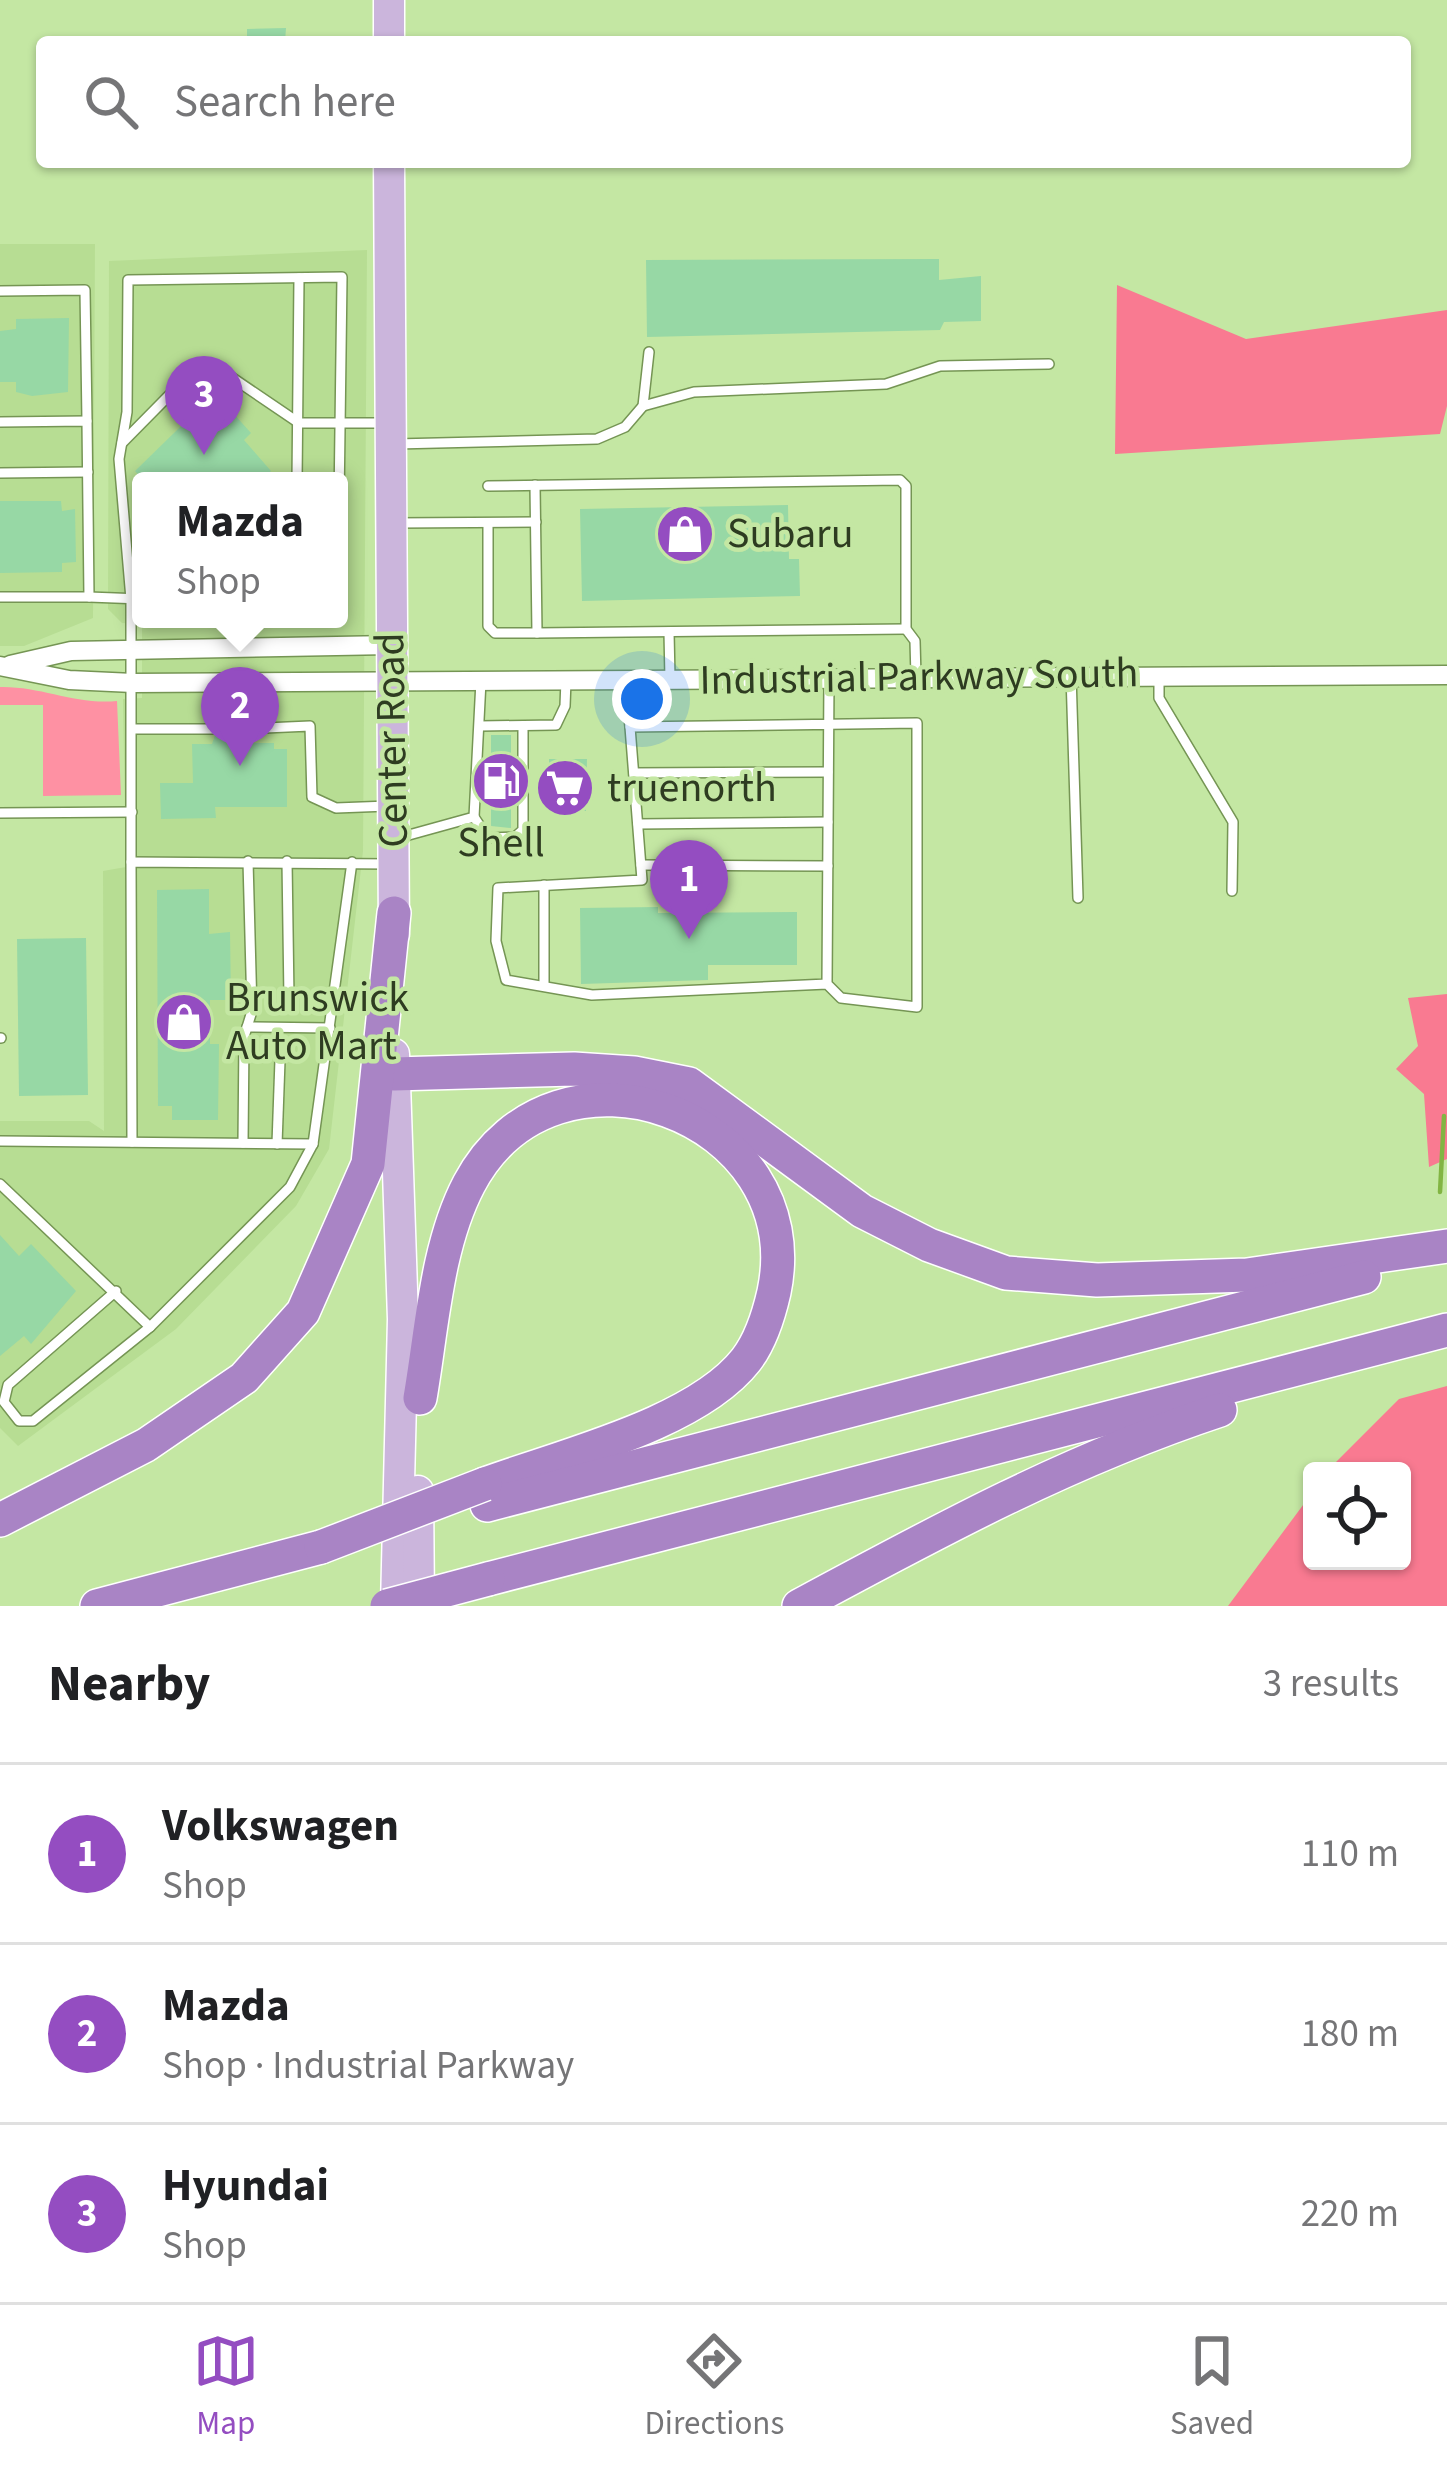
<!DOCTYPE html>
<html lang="en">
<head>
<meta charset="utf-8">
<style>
	:root { --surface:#fff; --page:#f6f6f6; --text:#202124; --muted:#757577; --line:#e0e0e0; --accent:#944dc1 }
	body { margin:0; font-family:"Source Sans 3",sans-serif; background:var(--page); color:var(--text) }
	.controls { position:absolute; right:36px; bottom:36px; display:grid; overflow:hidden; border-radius:12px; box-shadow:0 3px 9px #0004 }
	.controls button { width:108px; height:108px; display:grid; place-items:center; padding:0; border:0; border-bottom:3px solid var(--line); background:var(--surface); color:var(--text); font:60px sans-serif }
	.you { position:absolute; left:642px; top:699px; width:42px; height:42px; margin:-30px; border:9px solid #fff; border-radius:50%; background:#1a73e8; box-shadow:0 0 0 18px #1a73e833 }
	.badge { display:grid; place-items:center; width:78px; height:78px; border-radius:50%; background:var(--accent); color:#fff; font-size:39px; font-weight:700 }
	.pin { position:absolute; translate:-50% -99px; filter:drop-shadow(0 3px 6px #0008) }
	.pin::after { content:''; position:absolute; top:63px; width:42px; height:36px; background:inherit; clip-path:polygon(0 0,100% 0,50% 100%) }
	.popup { position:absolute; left:132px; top:472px; width:216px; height:156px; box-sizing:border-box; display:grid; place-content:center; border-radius:12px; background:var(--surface); filter:drop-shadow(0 3px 9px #0005); font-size:39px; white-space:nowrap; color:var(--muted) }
	.popup b { font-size:45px; color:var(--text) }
	.popup::after { content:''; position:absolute; left:50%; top:100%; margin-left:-24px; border:24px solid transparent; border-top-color:var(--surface) }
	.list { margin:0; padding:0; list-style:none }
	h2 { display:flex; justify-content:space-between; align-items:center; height:156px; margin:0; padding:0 48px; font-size:51px }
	h2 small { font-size:39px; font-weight:400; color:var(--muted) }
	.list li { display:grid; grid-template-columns:78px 1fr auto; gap:36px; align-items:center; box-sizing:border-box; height:180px; padding:0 48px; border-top:3px solid var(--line) }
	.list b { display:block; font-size:45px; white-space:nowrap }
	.list p { margin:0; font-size:39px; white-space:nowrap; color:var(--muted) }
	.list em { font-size:39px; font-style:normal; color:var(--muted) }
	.icon { flex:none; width:66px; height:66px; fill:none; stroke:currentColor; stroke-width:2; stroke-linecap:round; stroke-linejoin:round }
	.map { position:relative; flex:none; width:1447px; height:1606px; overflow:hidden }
	.search { position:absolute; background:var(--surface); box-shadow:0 3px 9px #0004; left:36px; right:36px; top:36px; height:132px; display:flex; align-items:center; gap:30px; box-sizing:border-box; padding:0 42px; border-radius:12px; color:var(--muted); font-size:45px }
	.sheet { height:696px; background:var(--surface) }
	nav { display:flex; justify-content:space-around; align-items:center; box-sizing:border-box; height:168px; border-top:3px solid var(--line); background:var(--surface); font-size:33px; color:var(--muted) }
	nav a { display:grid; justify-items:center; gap:6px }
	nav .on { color:var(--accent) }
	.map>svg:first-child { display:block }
	.built { fill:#b7dd93; fill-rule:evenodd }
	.green { fill:#fe91a3 }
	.forest { fill:#f97a91 }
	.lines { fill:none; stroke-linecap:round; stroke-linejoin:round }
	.stream { stroke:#82b543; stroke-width:4.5 }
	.building { fill:#97d8a5 }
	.service-casing { stroke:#759554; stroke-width:12 }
	.minor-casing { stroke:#759554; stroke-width:21 }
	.primary-casing { stroke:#fff; stroke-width:33 }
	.motorway-casing { stroke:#fff; stroke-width:36 }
	.service { stroke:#fff; stroke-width:9 }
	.minor { stroke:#fff; stroke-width:18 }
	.primary { stroke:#cbb5dc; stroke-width:30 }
	.motorway { stroke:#a984c5; stroke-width:33 }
	.motorway-bridge-casing { stroke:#fff; stroke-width:36; stroke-linecap:butt }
	.motorway-bridge { stroke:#a984c5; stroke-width:33 }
	.labels { text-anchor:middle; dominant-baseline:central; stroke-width:9; stroke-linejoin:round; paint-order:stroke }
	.poi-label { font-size:42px; fill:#2e3c21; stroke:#c4e7a3; text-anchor:start }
	.street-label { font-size:42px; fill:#2e3c21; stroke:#c4e7a3 }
</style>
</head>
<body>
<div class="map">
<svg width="1447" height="1606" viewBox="0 0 1447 1606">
	<rect width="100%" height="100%" fill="#c4e7a3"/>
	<!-- built -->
	<g class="built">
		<path d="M0 244H95L93 618 24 646H0Z"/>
		<path d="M367 250 363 851 329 1149 296 1206 176 1329 18 1446 0 1428V1121H89L104 1131 103 871 126 867 123 699 142 698V624L122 623 108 609 109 261ZM141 481H339V619H141Z"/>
	</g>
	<!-- green -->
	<path class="green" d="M0 687C41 686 75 705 117 701L121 795 43 796V705H0Z"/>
	<!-- forest -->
	<g class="forest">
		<path d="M1117 285 1246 339 1447 310V406L1440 434 1115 454Z"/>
		<path d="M1447 994V1159L1429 1167 1424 1094 1396 1069 1418 1046 1408 998Z"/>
		<path d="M1447 1386V1606H1228L1312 1493V1561H1402V1471H1327L1399 1399Z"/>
	</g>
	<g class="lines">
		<!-- stream -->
		<path class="stream" d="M1440 1192 1444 1116"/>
	</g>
	<!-- building -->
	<g class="building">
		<path d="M286 28 285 42H247V29Z"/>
		<path d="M939 259V280L981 276V321L944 322 940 330 647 337 646 260Z"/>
		<path d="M69 318 68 392 32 396 16 392V382H0V331L16 329V319Z"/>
		<path d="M215 393 251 433 244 440 271 471 260 481H144L135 471Z"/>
		<path d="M0 501H61L62 511 75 509 76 562 62 563V572L0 573Z"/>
		<path d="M788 505 789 559H799L800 596 582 601 580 509Z"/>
		<path d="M219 723H236L235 733 243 743H274V749H287V807H215L216 818 161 819 160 783H193L192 744H212Z"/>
		<path d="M491 735H511V828L491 826Z"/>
		<path d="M549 759H587L586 811H549Z"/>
		<path d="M209 889V934L230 932 231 1000H210V1044H219L218 1120H172V1106H158L157 890Z"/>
		<path d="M658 907V913L797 912V965H708V980L581 984 580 908Z"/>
		<path d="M86 938 88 1095 19 1096 17 939Z"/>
		<path d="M0 1235 19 1256 31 1244 76 1291 31 1344 24 1336 0 1356Z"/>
	</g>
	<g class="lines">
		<defs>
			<g id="service">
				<path d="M0 291 85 290 87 421"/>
				<path d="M643 406 694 392 886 384 940 366 1049 364"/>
				<path d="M0 422 87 421 89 597H0"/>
				<path d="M122 443 196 368 212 364 299 423H385"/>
				<path d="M396 444 597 439 625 427 643 406 649 352"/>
				<path d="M0 473 88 472"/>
				<path d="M297 481 299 278"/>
				<path d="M535 485 537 633 906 629"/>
				<path d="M488 486 900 480 906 486V629L915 641 916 677"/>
				<path d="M397 523 536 522"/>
				<path d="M488 523V626L495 633H537"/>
				<path d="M89 597 141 599"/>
				<path d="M669 632 670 679"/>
				<path d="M1071 675 1078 898"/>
				<path d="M1159 675V698L1233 822 1232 891"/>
				<path d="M625 679 630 727"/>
				<path d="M480 726 556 725 565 706 566 680"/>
				<path d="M132 729H212"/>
				<path d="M243 729 310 726 312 797 336 808 388 806"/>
				<path d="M634 773 828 772"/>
				<path d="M0 813 132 812"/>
				<path d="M474 817 488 838 515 837 523 830V726"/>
				<path d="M638 824 828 822"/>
				<path d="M398 838 474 817 481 681"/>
				<path d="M287 861 289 999"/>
				<path d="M131 862V599L119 459 127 412 128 280 342 277 339 503"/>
				<path d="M641 865 828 866"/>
				<path d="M827 984 592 995 506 980 496 941 498 888 642 880 630 727 917 723V1007L841 998 827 984C828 882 828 780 829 678"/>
				<path d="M544 986V885"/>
				<path d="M247 1027 330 1028"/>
				<path d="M0 1038H1"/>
				<path d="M0 1141 313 1144 352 862"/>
				<path d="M132 1142 131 862 391 864"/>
				<path d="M243 1143 244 1037 252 1011 248 861"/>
				<path d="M277 1144 280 1060"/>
				<path d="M0 1184 150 1327 290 1187 313 1144"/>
				<path d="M116 1291 8 1385 4 1402 19 1421H33L150 1327"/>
			</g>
			<g id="minor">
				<path d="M10 665 71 651 391 645"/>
				<path d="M0 666 69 680 133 683 1447 675"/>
			</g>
			<g id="primary">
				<path d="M389 0V42"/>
				<path d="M389 162 394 934"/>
				<path d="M394 1054 403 1319 396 1606"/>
				<path d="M418 1491 419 1606"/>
			</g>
			<g id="motorway">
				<path d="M394 1074 574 1069 634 1073 689 1084 862 1211 929 1245 1006 1273 1097 1280 1247 1275 1447 1246"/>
				<path d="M420 1398C432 1329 436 1247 469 1184 555 1021 811 1115 774 1292 769 1314 760 1342 746 1360 696 1424 561 1456 485 1484"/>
				<path d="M487 1505 1364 1277"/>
				<path d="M0 1520 146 1445 244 1378 303 1312 368 1164 394 913"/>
				<path d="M488 1579 1447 1330"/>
				<path d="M97 1606 321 1547"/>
				<path d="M799 1606C938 1531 1069 1460 1220 1410"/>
			</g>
		</defs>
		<!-- service casing -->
		<use href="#service" class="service-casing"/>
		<!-- minor casing -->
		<use href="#minor" class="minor-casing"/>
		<!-- primary casing -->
		<use href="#primary" class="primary-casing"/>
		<!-- motorway casing -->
		<use href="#motorway" class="motorway-casing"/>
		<!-- service -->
		<use href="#service" class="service"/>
		<!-- minor -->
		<use href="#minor" class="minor"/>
		<!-- primary -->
		<use href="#primary" class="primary"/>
		<!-- motorway -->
		<use href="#motorway" class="motorway"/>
		<defs>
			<g id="motorway-bridge">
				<path d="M321 1547 485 1484"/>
				<path d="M387 1606 488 1579"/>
			</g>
		</defs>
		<!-- motorway-bridge casing -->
		<use href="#motorway-bridge" class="motorway-bridge-casing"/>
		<!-- motorway-bridge -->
		<use href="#motorway-bridge" class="motorway-bridge"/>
	</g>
	<!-- icons -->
	<defs>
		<symbol id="shop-disc" viewBox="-11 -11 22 22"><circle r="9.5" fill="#944dc1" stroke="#c4e7a3"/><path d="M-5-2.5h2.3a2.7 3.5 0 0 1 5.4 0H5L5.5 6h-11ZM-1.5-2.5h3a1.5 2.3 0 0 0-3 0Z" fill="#fff"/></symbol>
		<symbol id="fuel-disc" viewBox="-11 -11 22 22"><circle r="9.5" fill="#944dc1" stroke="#c4e7a3"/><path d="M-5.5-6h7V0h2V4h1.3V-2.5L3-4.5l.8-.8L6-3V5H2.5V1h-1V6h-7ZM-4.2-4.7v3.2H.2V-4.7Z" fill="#fff"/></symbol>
		<symbol id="supermarket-disc" viewBox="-11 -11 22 22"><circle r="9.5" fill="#944dc1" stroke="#c4e7a3"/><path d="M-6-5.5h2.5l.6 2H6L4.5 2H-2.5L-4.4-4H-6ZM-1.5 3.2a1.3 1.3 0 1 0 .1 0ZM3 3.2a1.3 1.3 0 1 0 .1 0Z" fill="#fff"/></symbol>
	</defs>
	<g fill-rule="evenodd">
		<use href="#shop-disc" x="652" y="501" width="66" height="66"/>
		<use href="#fuel-disc" x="468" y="748" width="66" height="66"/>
		<use href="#supermarket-disc" x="532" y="755" width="66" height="66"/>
		<use href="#shop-disc" x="151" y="989" width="66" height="66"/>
	</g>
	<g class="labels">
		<!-- poi labels -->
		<g class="poi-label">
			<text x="727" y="534">Subaru</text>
			<text x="607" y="788">truenorth</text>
			<text x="501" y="843" text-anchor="middle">Shell</text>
			<text x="226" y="998">Brunswick<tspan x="226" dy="48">Auto Mart</tspan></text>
		</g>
		<!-- street labels -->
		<g class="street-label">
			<text transform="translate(919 677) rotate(-1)">Industrial Parkway South</text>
			<text transform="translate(392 740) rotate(-91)">Center Road</text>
		</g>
	</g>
</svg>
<div class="controls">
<button><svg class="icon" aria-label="locate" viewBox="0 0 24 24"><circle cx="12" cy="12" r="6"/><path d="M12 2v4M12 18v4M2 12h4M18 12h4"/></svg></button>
</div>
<div class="you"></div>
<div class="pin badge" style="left:689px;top:939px">1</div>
<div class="pin badge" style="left:240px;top:766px">2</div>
<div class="popup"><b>Mazda</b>Shop</div>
<div class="pin badge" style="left:204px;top:455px">3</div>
<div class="search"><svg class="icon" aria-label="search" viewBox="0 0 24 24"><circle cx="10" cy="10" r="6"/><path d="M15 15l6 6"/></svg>Search here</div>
</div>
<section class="sheet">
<h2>Nearby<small>3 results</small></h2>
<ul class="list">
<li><span class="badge">1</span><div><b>Volkswagen</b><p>Shop</p></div><em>110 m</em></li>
<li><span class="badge">2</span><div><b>Mazda</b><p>Shop · Industrial Parkway</p></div><em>180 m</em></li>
<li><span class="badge">3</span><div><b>Hyundai</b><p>Shop</p></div><em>220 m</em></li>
</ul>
</section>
<nav>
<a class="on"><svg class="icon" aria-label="map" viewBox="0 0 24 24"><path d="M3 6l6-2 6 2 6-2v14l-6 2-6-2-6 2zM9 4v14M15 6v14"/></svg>Map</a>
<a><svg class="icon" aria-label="directions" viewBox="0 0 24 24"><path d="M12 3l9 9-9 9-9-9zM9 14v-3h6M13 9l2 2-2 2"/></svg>Directions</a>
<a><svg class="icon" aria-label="saved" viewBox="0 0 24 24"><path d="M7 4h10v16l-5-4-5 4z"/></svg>Saved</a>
</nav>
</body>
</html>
